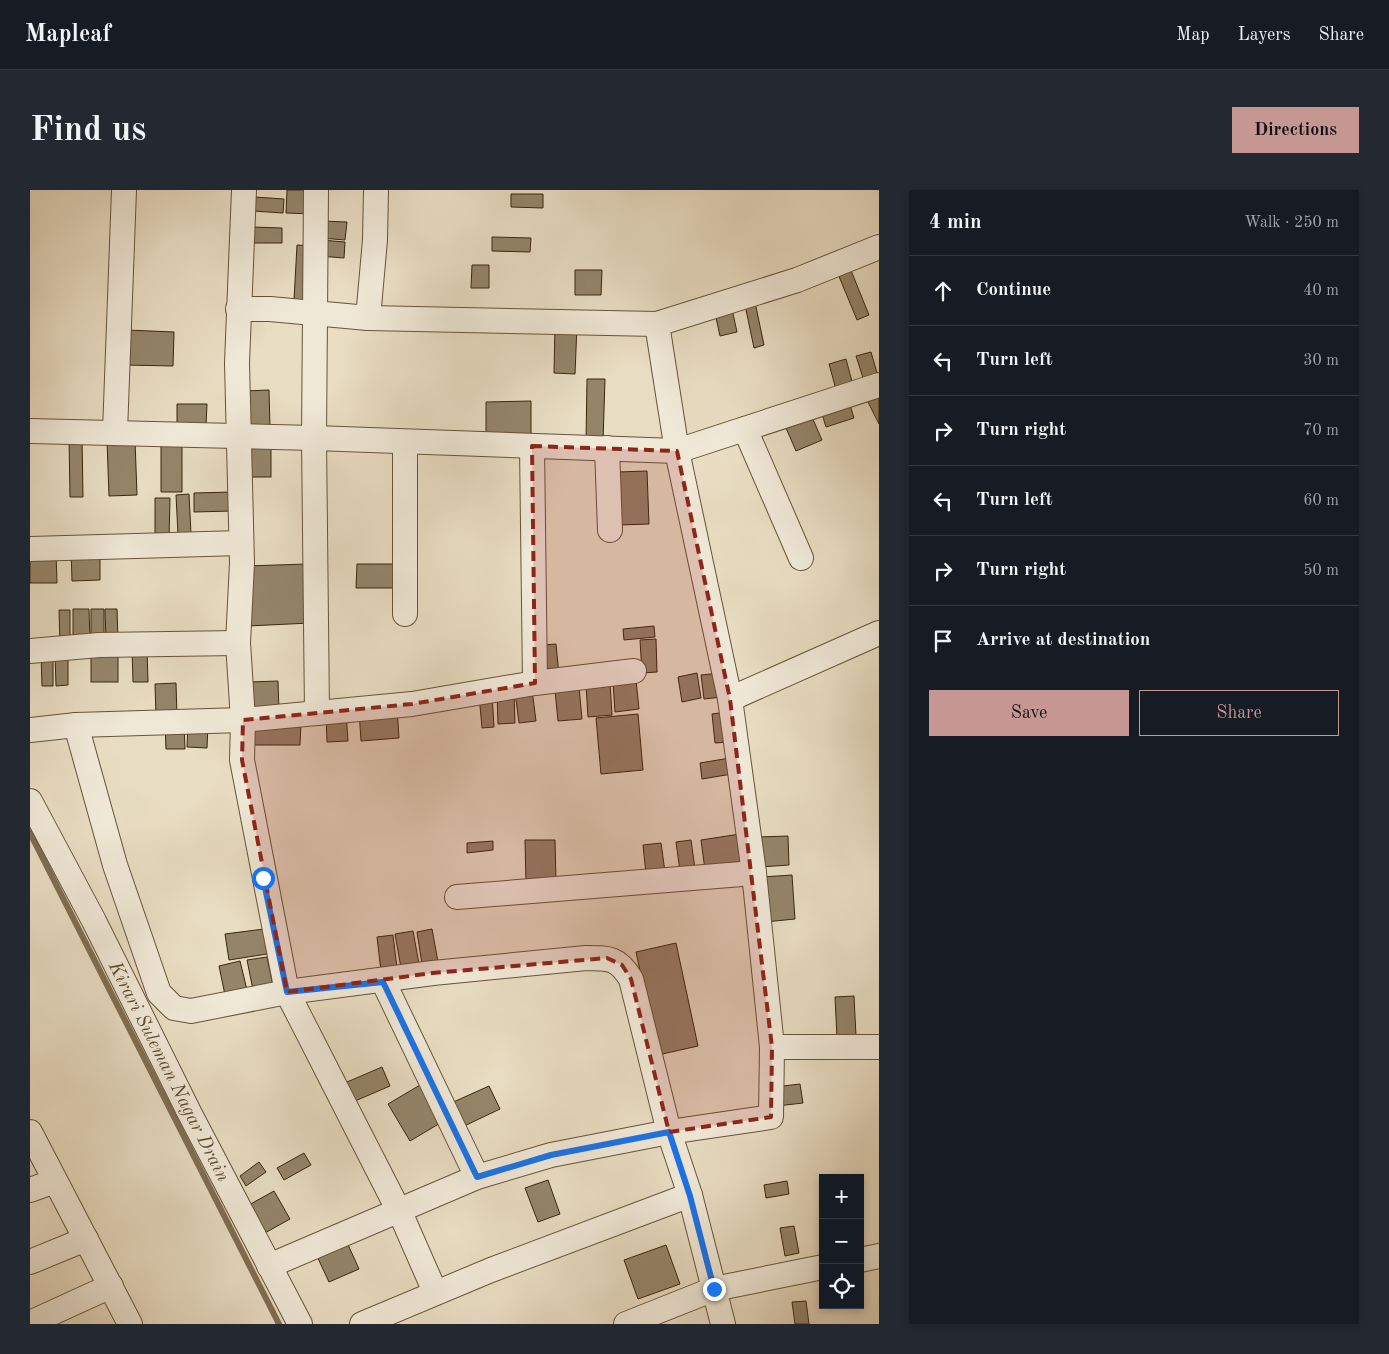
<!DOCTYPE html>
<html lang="en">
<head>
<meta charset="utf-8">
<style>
	:root { --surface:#171b24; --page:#242831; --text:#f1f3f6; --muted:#9ea1a6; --line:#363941; --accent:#c59692 }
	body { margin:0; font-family:"Old Standard TT",serif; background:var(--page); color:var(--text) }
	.controls { position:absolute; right:15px; bottom:15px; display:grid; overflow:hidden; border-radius:0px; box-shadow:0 2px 8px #0003 }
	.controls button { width:45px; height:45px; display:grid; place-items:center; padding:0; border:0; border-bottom:1px solid var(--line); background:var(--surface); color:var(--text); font:25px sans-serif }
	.stop { position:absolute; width:15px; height:15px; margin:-11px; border:4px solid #1a73e8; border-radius:50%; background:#fff }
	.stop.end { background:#1a73e8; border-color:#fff; box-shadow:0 1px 5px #0008 }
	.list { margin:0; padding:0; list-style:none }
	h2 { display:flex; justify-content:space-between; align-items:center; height:65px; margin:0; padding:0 20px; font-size:21px }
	h2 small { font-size:16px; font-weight:400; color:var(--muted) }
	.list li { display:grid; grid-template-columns:32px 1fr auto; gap:15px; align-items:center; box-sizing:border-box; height:70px; padding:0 20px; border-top:1px solid var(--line) }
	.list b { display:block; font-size:19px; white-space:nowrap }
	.list em { font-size:16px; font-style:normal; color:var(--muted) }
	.actions { display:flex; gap:10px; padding:15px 20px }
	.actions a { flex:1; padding:11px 0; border:1px solid var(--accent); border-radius:0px; text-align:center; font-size:18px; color:var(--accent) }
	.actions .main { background:var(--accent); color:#111 }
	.icon { flex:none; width:28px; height:28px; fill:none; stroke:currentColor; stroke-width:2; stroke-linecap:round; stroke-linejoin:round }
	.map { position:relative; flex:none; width:849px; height:1134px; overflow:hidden; border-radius:0px }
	header { display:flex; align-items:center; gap:30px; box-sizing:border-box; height:70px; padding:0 25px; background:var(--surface); border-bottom:1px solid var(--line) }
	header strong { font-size:24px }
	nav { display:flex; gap:28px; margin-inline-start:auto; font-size:18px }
	.intro { display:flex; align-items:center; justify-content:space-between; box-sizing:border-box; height:120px; padding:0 30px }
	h1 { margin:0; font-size:35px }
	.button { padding:12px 22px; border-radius:0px; background:var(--accent); color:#111; font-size:18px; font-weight:700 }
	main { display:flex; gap:30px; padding:0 30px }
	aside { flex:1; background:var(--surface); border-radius:0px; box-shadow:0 2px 8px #0003 }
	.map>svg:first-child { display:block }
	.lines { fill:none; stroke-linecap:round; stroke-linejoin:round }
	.stream { stroke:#7f6e53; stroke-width:6 }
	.building { fill:#94856a; stroke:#3a260a }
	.street-casing { stroke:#665438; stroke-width:26 }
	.street { stroke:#f0e8d7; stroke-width:24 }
	.route { stroke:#1a73e8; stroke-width:6 }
	.marked { fill:#8f2418; fill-opacity:0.2; stroke:#8f2418; stroke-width:4; stroke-dasharray:10 6; stroke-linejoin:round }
	.labels { text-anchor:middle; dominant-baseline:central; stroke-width:4; stroke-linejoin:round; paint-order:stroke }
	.water-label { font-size:19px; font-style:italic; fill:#5c4a2e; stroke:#f0e8d7 }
</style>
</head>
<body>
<header>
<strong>Mapleaf</strong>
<nav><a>Map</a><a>Layers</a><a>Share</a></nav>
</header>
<div class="intro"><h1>Find us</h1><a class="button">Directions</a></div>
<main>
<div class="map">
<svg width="849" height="1134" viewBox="0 0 849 1134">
	<rect width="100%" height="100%" fill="#e8dcc2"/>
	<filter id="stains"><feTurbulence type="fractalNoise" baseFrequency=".004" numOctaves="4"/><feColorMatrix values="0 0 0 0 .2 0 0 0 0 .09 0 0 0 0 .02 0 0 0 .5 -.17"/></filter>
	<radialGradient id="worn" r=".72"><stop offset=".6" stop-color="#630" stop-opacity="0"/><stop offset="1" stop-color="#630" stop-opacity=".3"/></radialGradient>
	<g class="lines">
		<!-- stream -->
		<path class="stream" d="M0 643 249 1134"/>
	</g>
	<!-- building -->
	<g class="building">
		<path d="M257 0H285L284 24 256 23Z"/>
		<path d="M481 4H513V18L481 17Z"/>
		<path d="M224 7 254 9 253 23 223 21Z"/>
		<path d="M292 31 317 32 315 50 291 48Z"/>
		<path d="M222 37 252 38V53H222Z"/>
		<path d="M462 47 501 48 500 62 462 61Z"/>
		<path d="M291 50 315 52 314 68 289 66Z"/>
		<path d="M267 55 283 56 280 110H264Z"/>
		<path d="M442 75H459V98H441Z"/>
		<path d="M820 78 839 125 827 130 808 84Z"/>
		<path d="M545 80H572L571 105H545Z"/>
		<path d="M725 112 734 155 724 158 715 115Z"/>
		<path d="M702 119 707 142 690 146 685 123Z"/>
		<path d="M525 135H547L545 184 524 183Z"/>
		<path d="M97 140 144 142 143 176 96 175Z"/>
		<path d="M841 162 849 190 836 197 826 166Z"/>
		<path d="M816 169 824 199 807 203 799 174Z"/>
		<path d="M557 189H575L573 252H556Z"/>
		<path d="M239 200 240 239 217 240 216 201Z"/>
		<path d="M849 204V234L837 210Z"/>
		<path d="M501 211V249H456V212Z"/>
		<path d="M147 214H177L176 236H147Z"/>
		<path d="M820 215 824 228 796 237 792 224Z"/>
		<path d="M782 227 792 250 766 261 756 238Z"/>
		<path d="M52 247 53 307H40L39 248Z"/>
		<path d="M105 250 107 305 79 306 77 251Z"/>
		<path d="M131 251 152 252V302H131Z"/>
		<rect x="220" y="252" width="21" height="35"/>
		<path d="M617 281 619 334 590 335 588 282Z"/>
		<path d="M202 302V321L164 322V303Z"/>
		<path d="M159 304 161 344 148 345 146 305Z"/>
		<path d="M125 308H140L139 349H125Z"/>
		<path d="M70 358V390L42 391 41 359Z"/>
		<path d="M26 362 27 393H0V363Z"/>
		<path d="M277 374 280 433 218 436 216 376Z"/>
		<path d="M327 374H372V398H326Z"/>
		<path d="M43 419H59L60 452H43Z"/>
		<path d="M61 419H74V451L61 452Z"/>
		<path d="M75 419H87L88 450 76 451Z"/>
		<path d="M29 420H40V455L30 456Z"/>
		<path d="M624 436 625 447 594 450 593 439Z"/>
		<path d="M626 449 627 482 612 483 610 450Z"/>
		<path d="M526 454 529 485 516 486 513 455Z"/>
		<path d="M117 458 118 492H103L102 459Z"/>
		<rect x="61" y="460" width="27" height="32"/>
		<path d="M38 463V495L26 496 25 464Z"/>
		<path d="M11 464H23V496H12Z"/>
		<path d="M667 483 671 508 652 512 648 487Z"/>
		<path d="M690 483 692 507 674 509 671 485Z"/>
		<path d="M606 490 609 519 585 522 583 492Z"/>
		<path d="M248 491 249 522H220V492Z"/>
		<path d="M146 493 147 526 126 527 125 494Z"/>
		<path d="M580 493 582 525 558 527 556 495Z"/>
		<path d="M549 497 552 529 528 531 525 500Z"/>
		<path d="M502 500 506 531 489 533 485 502Z"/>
		<path d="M484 502 485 533 468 534 467 504Z"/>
		<path d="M462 504 464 537 452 538 449 505Z"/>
		<path d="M367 518 369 548 331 551 329 521Z"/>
		<path d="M316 522 318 551 297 552 296 523Z"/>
		<path d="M696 522 699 552 685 553 682 524Z"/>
		<path d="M608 524 613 580 571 584 566 528Z"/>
		<path d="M224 530 271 531 270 555H223Z"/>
		<path d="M158 533 178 534 177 558 157 557Z"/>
		<path d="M135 534H154L155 559H136Z"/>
		<path d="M700 568 702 584 672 589 670 573Z"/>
		<path d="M710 644 714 674 675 680 671 650Z"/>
		<path d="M758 646 759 675 730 677 728 647Z"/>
		<path d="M495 650H525L526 692 496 693Z"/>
		<path d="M661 650 665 679 650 681 646 652Z"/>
		<path d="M463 651V660L437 663V653Z"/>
		<path d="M631 653 635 682 616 684 613 655Z"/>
		<path d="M762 685 765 729 735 732 732 687Z"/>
		<path d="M234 739 237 764 199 770 195 744Z"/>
		<path d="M402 739 408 772 392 774 387 742Z"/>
		<path d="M383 741 389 774 371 778 365 744Z"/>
		<path d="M363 745 367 778 351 781 347 747Z"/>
		<path d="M646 753 668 856 628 865 606 762Z"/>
		<path d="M237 767 243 796 223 800 217 770Z"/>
		<path d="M210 771 217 800 195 805 189 776Z"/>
		<path d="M824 806 826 846 807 848 805 807Z"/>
		<path d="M352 877 360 896 318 914 310 895Z"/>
		<path d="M770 894 773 913 747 916 745 897Z"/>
		<path d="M390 895 412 932 380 951 358 914Z"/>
		<path d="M459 896 470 919 430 938 419 914Z"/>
		<path d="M274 963 281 975 254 990 247 978Z"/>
		<path d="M229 972 236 982 216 996 210 986Z"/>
		<path d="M518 990 530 1024 508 1032 495 998Z"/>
		<path d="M757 991 759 1004 736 1008 734 995Z"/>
		<path d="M244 1001 260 1029 233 1044 217 1016Z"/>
		<path d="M764 1036 769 1063 755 1066 750 1038Z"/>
		<path d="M315 1048 329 1079 299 1092 285 1062Z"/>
		<path d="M636 1055 650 1094 608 1109 594 1070Z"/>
		<path d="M776 1111 779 1134H765L762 1112Z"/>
	</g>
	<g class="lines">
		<defs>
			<g id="street">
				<path d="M214 0 207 173 212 373 208 453 213 530 212 570 257 802 373 1029 405 1102"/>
				<path d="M286 0 284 248 287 523"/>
				<path d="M208 119H240L338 128 627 134 767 90 849 57"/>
				<path d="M338 128 345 50 346 0"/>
				<path d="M715 239 771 368"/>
				<path d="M0 241 284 248 647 261 849 195"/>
				<path d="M85 242 94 0"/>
				<path d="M375 252V424"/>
				<path d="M502 256 505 493"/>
				<path d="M577 258 580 340"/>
				<path d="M0 359 211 353"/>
				<path d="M0 461 69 455 208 453"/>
				<path d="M700 509 849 443"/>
				<path d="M46 535 85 675 129 803 144 818 161 821 257 802 403 783 556 768C580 768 588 768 601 789L639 942 660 1005 693 1134"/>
				<path d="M0 540 46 535 213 530 382 514 505 493 604 481"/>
				<path d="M0 611 64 731 160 924 270 1134"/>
				<path d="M427 707 724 683"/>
				<path d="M353 791 447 987"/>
				<path d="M742 857H849"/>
				<path d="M0 942 100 1134"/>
				<path d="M0 1000 25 991"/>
				<path d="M830 1070 849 1066"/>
				<path d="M0 1072 56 1049"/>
				<path d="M239 1076 447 987 521 965 639 942 741 927 742 857 724 683 700 509 647 261 627 134"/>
				<path d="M0 1133 81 1096"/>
				<path d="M332 1134 461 1080 660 1005"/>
				<path d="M596 1134 684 1099 793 1077"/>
			</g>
		</defs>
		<!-- street casing -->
		<use href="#street" class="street-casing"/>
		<!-- street -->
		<use href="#street" class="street"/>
	</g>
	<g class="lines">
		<!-- route -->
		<path class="route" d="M233 688 257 802 353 792 447 987 521 965 639 942 660 1006 684 1099"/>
	</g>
	<!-- marked area -->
	<path class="marked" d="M502 256 647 261 700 509 742 857 741 927 639 942 601 789 592 775 577 768 403 783 257 802 212 570 213 530 382 514 505 493Z"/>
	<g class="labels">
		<!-- water labels -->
		<g class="water-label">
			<text transform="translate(138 882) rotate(63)">Kirari Suleman Nagar Drain</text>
		</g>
	</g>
	<rect width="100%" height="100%" filter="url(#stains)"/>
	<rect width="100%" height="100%" fill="url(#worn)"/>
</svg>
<div class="controls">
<button>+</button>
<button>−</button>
<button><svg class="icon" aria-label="locate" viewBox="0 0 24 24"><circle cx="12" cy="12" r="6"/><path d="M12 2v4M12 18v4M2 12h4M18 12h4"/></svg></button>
</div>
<div class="stop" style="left:233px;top:688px"></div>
<div class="stop end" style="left:684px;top:1099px"></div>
</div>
<aside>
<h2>4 min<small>Walk · 250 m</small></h2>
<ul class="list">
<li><svg class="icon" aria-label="ahead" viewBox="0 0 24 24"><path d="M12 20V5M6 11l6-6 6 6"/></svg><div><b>Continue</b></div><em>40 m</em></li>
<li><svg class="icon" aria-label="left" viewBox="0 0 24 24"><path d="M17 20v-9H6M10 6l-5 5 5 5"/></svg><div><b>Turn left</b></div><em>30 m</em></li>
<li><svg class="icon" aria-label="right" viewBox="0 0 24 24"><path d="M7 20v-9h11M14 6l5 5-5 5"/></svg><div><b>Turn right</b></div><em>70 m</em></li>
<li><svg class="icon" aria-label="left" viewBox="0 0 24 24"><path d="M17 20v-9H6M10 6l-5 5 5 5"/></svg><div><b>Turn left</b></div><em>60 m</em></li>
<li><svg class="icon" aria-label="right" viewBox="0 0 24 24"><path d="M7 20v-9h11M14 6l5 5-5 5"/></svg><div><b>Turn right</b></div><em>50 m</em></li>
<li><svg class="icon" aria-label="arrive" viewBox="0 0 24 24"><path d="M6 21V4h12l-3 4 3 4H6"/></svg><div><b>Arrive at destination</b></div></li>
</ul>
<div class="actions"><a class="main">Save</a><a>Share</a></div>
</aside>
</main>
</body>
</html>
